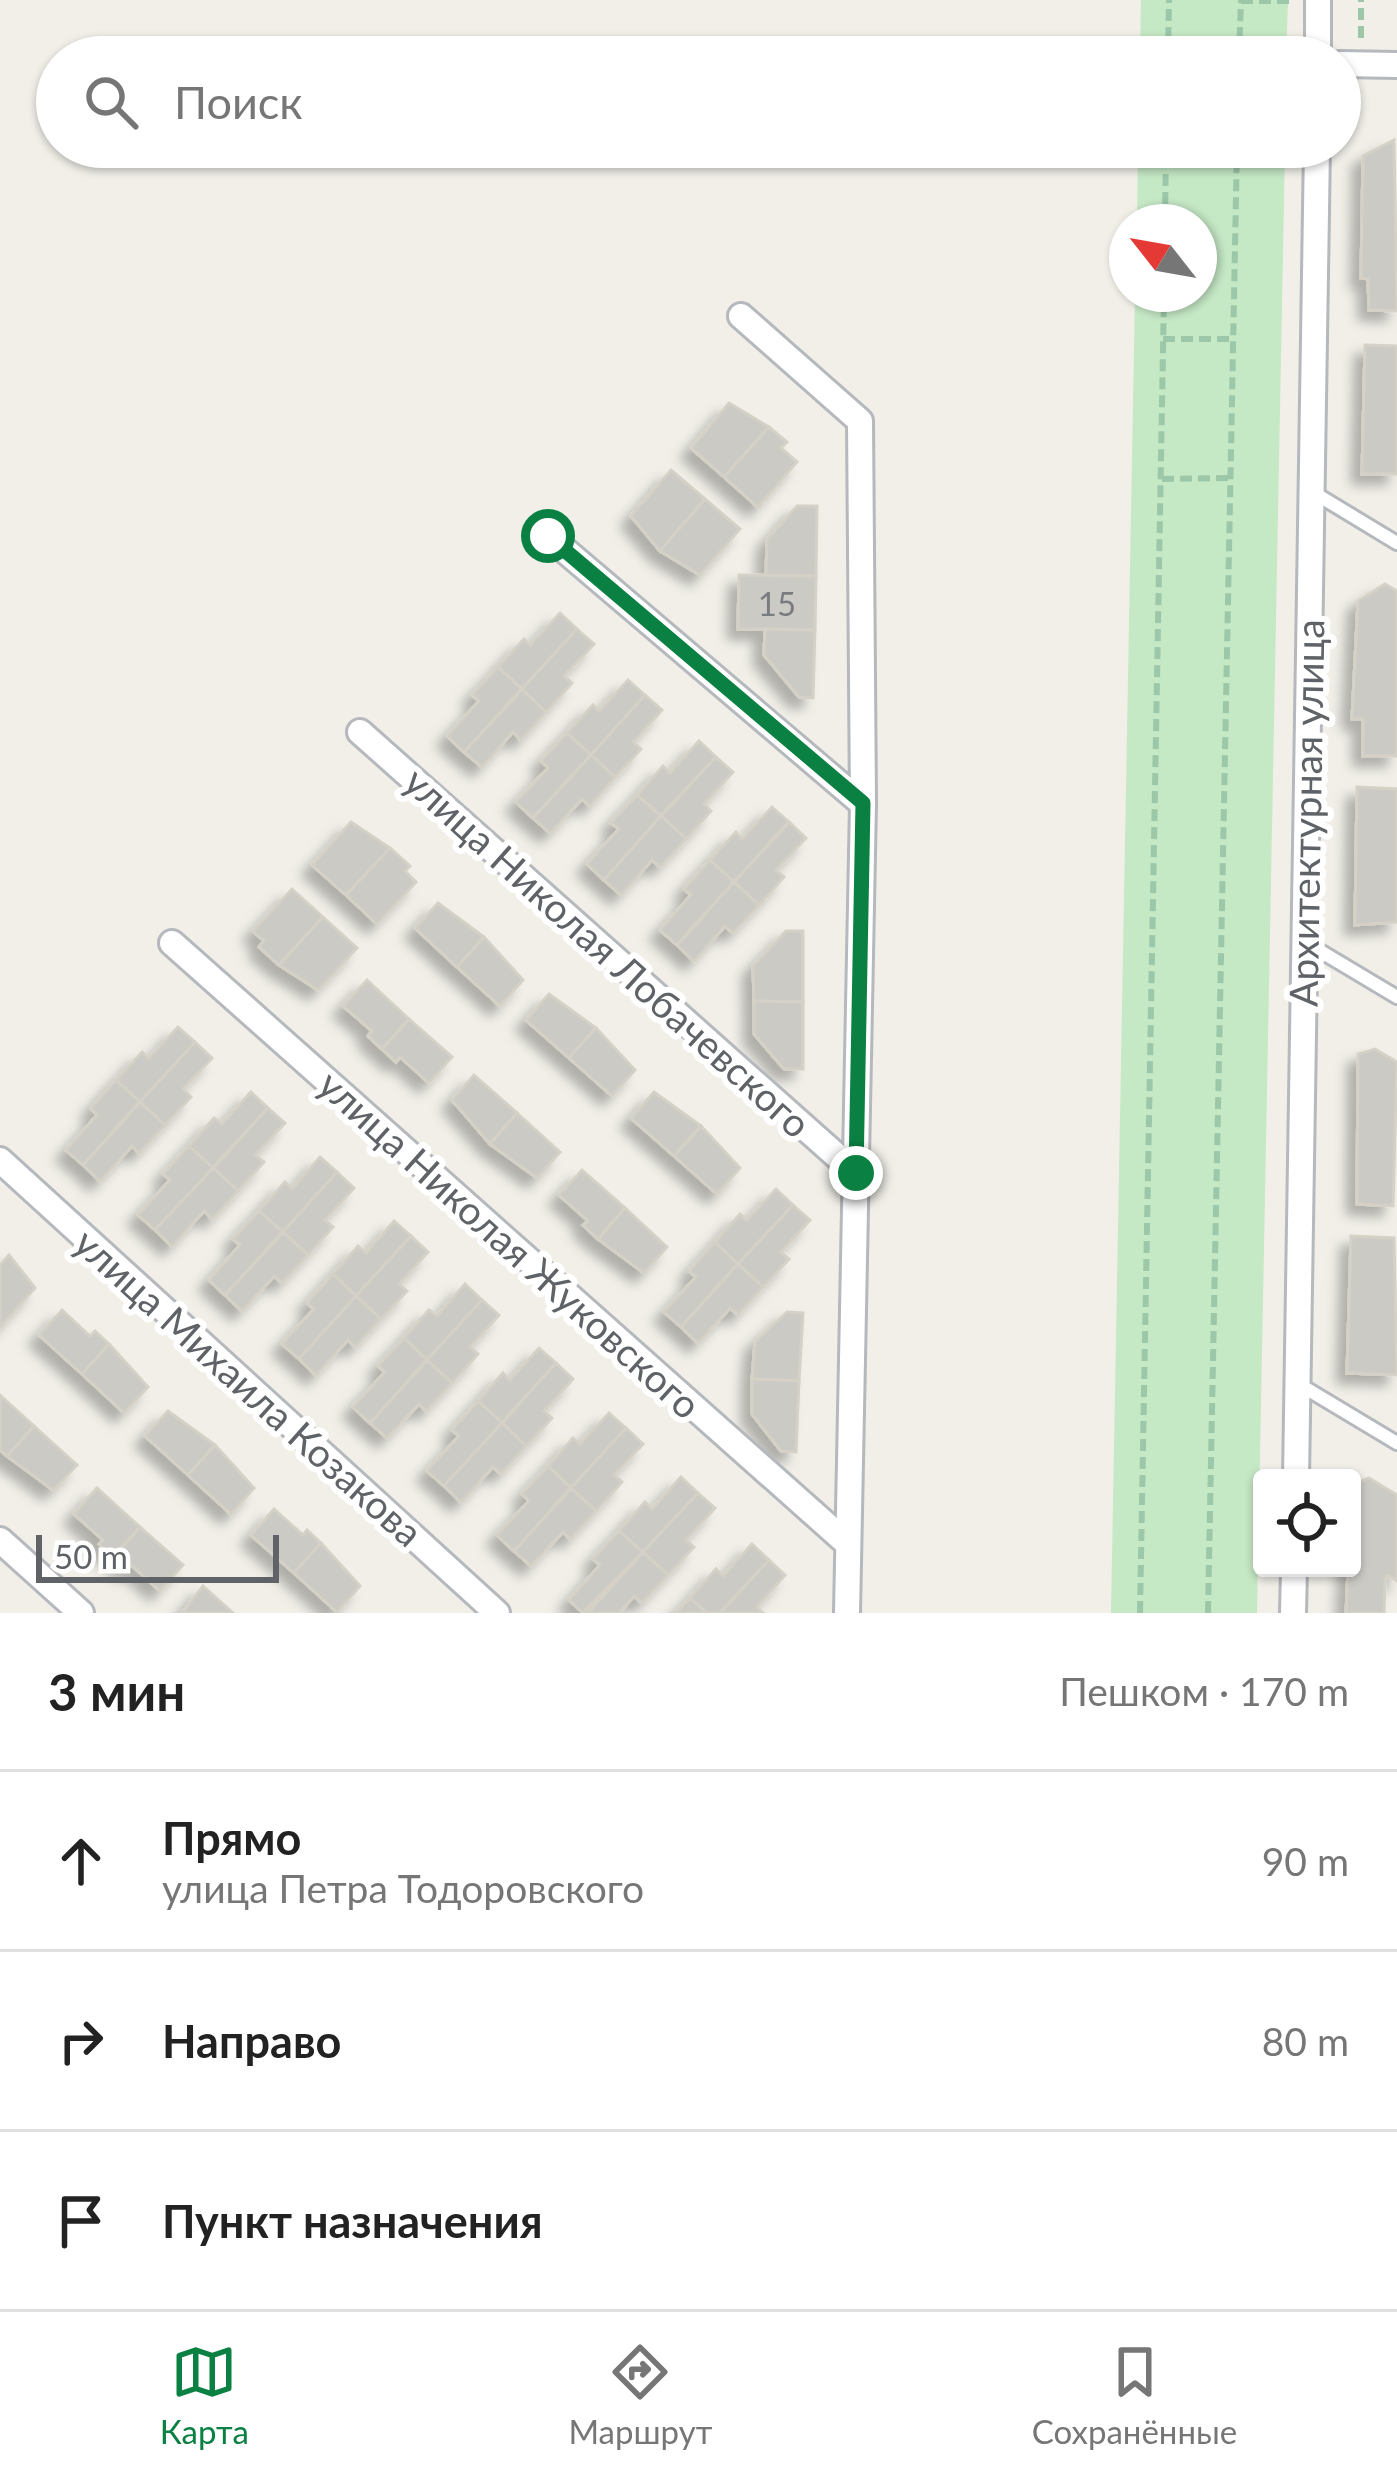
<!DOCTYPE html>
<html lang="ru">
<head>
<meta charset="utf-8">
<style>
	:root { --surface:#fff; --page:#f6f6f6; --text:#222; --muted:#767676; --line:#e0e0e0; --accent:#0b8043 }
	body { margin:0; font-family:Lato,sans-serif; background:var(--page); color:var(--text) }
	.controls { position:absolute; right:36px; bottom:36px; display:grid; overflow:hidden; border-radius:12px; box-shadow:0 3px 9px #0004 }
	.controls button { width:108px; height:108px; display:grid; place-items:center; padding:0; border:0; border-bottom:3px solid var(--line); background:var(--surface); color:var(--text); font:60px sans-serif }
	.compass { position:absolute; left:1109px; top:204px; width:108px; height:108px; border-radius:50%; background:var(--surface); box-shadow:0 3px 9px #0004; rotate:301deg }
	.scale { position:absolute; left:36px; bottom:30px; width:243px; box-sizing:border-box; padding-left:12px; border:6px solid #5f6368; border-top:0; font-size:33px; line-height:42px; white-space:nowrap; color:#5f6368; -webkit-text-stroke:9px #fff; paint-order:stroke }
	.stop { position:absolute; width:36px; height:36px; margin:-27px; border:9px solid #0b8043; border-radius:50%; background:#fff }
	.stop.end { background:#0b8043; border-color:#fff; box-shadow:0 3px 12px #0008 }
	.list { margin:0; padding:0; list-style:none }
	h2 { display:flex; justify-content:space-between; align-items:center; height:156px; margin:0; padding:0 48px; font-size:51px }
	h2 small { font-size:39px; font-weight:400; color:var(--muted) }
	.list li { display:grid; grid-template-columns:78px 1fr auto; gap:36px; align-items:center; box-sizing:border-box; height:180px; padding:0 48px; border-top:3px solid var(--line) }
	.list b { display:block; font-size:45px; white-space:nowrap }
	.list p { margin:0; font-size:39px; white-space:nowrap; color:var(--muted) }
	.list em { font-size:39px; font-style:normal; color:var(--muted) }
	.icon { flex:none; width:66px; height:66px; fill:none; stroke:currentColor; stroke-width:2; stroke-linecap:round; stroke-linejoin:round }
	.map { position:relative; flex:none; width:1397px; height:1613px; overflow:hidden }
	.search { position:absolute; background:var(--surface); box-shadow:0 3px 9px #0004; left:36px; right:36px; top:36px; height:132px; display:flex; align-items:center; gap:30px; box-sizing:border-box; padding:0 42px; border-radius:66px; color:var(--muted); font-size:45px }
	.sheet { height:696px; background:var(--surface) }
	nav { display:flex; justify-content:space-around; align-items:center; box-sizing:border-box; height:168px; border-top:3px solid var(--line); background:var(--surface); font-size:33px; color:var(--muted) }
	nav a { display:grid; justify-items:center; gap:6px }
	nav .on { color:var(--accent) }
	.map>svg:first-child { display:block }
	.green { fill:#c5e8c5 }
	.building { fill:#cccac5; stroke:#d6d1c6; stroke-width:3; filter:url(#shadow) }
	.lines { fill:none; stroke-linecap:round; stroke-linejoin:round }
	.service-casing { stroke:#b5b8bc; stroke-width:18 }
	.minor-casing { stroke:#b5b8bc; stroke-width:30 }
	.path { stroke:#9cc7a9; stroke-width:6; stroke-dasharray:12 6; stroke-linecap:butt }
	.service { stroke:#fff; stroke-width:12 }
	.minor { stroke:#fff; stroke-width:24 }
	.route { stroke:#0b8043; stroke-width:15 }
	.labels { text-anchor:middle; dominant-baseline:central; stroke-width:12; stroke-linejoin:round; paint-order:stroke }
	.number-label { font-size:33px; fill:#7a7d7f }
	.street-label { font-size:39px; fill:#5f6368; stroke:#fff }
</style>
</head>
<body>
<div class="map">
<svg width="1397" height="1613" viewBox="0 0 1397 1613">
	<defs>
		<filter id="shadow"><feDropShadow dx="-10" dy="10" stdDeviation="6" flood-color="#0004"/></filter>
	</defs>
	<rect width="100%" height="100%" fill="#f1efe8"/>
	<!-- green -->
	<g class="green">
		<path d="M1141 0H1288L1286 57H1140Z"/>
		<path d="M1138 147H1285L1257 1613H1111L1135 294H1199V222H1137Z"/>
	</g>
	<!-- building -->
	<g class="building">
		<path d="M1394 140 1397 311 1369 310 1368 279 1361 278 1363 156Z"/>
		<path d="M1365 345 1397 346V474H1362Z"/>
		<path d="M729 403 769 427 724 477 691 448Z"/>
		<path d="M769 427 787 442 781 448 797 462 758 507 724 477Z"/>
		<path d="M671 470 705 499 660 551 631 516Z"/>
		<path d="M705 499 740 529 700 575 660 551Z"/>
		<path d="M797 506H817L816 576 766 575 767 540Z"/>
		<path d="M739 575 816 576 815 630 738 629Z"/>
		<path d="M1385 584 1397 591V756H1363V719H1352L1358 601Z"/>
		<path d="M560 613 577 629 522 689 498 667 524 639 530 645Z"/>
		<path d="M577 629 594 644 564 676 572 683 546 712 522 689Z"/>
		<path d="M765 629 815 630 813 698 799 697 764 655Z"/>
		<path d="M498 667 522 689 464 752 447 736 479 701 472 695Z"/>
		<path d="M628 680 645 695 591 755 567 733 593 705 599 711Z"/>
		<path d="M522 689 546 712 521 740 513 732 482 767 464 752Z"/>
		<path d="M645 695 662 710 633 742 641 749 615 777 591 755Z"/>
		<path d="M567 733 591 755 533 818 516 802 548 768 541 761Z"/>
		<path d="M699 741 716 757 661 816 637 795 663 766 670 773Z"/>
		<path d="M591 755 615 777 590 806 582 799 550 833 533 818Z"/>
		<path d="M716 757 733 772 704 804 711 811 686 839 661 816Z"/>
		<path d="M1357 787 1397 789V922L1355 925Z"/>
		<path d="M637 795 661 816 604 880 587 864 619 829 611 823Z"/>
		<path d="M772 807 789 822 734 882 710 860 736 832 742 839Z"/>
		<path d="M661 816 686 839 660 867 652 860 621 895 604 880Z"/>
		<path d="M351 822 390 848 346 895 312 865Z"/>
		<path d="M789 822 806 838 776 870 784 877 759 905 734 882Z"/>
		<path d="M390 848 410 866 405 871 416 882 377 924 346 895Z"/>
		<path d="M710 860 734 882 677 945 660 930 691 895 684 889Z"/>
		<path d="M734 882 759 905 733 933 725 926 694 961 677 945Z"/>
		<path d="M292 889 323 917 279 965 259 947 264 941 253 931Z"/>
		<path d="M438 903 484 937 457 967 415 928Z"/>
		<path d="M323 917 357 948 318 990 279 965Z"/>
		<path d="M786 931H803V1002L754 1001 753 966Z"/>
		<path d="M484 937 523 980 500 1006 457 967Z"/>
		<path d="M367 980 409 1019 382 1049 368 1036 372 1031 343 1006Z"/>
		<path d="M549 994 596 1028 569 1058 526 1020Z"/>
		<path d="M754 1001 803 1002V1069H784L754 1034Z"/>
		<path d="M409 1019 452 1057 429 1083 400 1057 396 1062 382 1049Z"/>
		<path d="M178 1027 195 1042 140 1102 116 1080 142 1052 149 1058Z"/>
		<path d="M596 1028 635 1070 612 1096 569 1058Z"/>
		<path d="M195 1042 212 1058 183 1089 191 1097 165 1125 140 1102Z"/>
		<path d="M1375 1049 1397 1062 1393 1206 1357 1204 1358 1054Z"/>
		<path d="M474 1075 517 1113 490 1144 452 1100Z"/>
		<path d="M116 1080 140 1102 83 1165 66 1150 97 1115 91 1108Z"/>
		<path d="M251 1092 268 1108 213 1168 189 1146 214 1118 222 1124Z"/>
		<path d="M654 1092 701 1126 674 1156 631 1118Z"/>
		<path d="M140 1102 165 1125 139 1153 132 1146 100 1181 83 1165Z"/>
		<path d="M268 1108 285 1123 255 1155 264 1162 238 1191 213 1168Z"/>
		<path d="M517 1113 560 1152 537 1178 490 1144Z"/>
		<path d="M701 1126 740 1168 717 1194 674 1156Z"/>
		<path d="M189 1146 213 1168 155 1230 138 1215 170 1180 163 1174Z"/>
		<path d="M320 1157 337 1172 283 1232 259 1211 285 1182 292 1189Z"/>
		<path d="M213 1168 238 1191 212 1219 204 1211 172 1246 155 1230Z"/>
		<path d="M582 1170 625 1208 598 1239 583 1225 588 1221 559 1195Z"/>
		<path d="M337 1172 354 1188 325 1220 333 1227 308 1255 283 1232Z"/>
		<path d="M776 1189 793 1205 738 1264 715 1242 740 1214 747 1220Z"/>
		<path d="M793 1205 810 1220 781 1252 789 1259 763 1287 738 1264Z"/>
		<path d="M625 1208 667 1247 644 1273 598 1239Z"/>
		<path d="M259 1211 283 1232 225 1295 209 1280 240 1245 233 1239Z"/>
		<path d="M394 1221 411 1236 356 1296 333 1274 358 1246 366 1253Z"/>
		<path d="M283 1232 308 1255 282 1283 274 1276 242 1311 225 1295Z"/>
		<path d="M411 1236 428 1252 399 1284 407 1291 381 1319 356 1296Z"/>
		<path d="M1351 1236 1394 1238 1397 1375 1347 1373Z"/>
		<path d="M715 1242 738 1264 681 1327 664 1312 696 1277 689 1271Z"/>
		<path d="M9 1255 35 1288 0 1327V1265Z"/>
		<path d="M738 1264 763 1287 738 1315 730 1308 698 1343 681 1327Z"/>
		<path d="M333 1274 356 1296 299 1359 282 1344 314 1309 307 1303Z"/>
		<path d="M465 1284 482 1300 427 1360 404 1338 429 1310 437 1316Z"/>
		<path d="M356 1296 381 1319 355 1347 348 1340 316 1375 299 1359Z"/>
		<path d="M482 1300 499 1315 470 1347 478 1354 452 1383 427 1360Z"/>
		<path d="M62 1310 90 1336 95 1331 109 1344 82 1374 39 1335Z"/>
		<path d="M787 1312 803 1313 799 1381 752 1379 755 1342Z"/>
		<path d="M404 1338 427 1360 370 1423 353 1407 385 1372 378 1366Z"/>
		<path d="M109 1344 148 1387 124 1413 82 1374Z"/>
		<path d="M539 1348 556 1363 502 1423 478 1401 503 1373 510 1380Z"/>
		<path d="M427 1360 452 1383 426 1411 419 1404 387 1438 370 1423Z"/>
		<path d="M556 1363 573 1379 544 1411 552 1418 526 1446 502 1423Z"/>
		<path d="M752 1379 799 1381 796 1452 781 1451 752 1414Z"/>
		<path d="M0 1395 34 1426 7 1456 0 1450Z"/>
		<path d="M478 1401 502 1423 444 1486 427 1471 459 1436 452 1430Z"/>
		<path d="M168 1411 215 1445 188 1475 145 1436Z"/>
		<path d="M609 1413 626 1428 571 1488 548 1466 573 1438 580 1444Z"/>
		<path d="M502 1423 526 1446 501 1474 493 1467 461 1502 444 1486Z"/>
		<path d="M34 1426 77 1465 53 1490 7 1456Z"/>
		<path d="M626 1428 643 1444 614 1475 622 1482 596 1511 571 1488Z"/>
		<path d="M215 1445 254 1488 231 1514 188 1475Z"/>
		<path d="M548 1466 571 1488 514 1551 497 1535 529 1501 522 1494Z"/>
		<path d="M681 1477 698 1493 643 1552 619 1531 645 1502 652 1509Z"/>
		<path d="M1369 1478 1397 1495V1581L1387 1575 1385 1580 1384 1613H1346L1352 1485Z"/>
		<path d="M97 1488 140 1527 113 1557 99 1544 103 1540 74 1514Z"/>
		<path d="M571 1488 596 1511 570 1539 563 1532 531 1566 514 1551Z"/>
		<path d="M698 1493 715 1508 686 1540 694 1547 668 1575 643 1552Z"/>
		<path d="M274 1509 303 1535 307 1530 321 1543 294 1573 251 1535Z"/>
		<path d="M140 1527 183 1565 160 1591 131 1565 127 1570 113 1557Z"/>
		<path d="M619 1531 643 1552 583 1613 569 1600 600 1565 593 1559Z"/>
		<path d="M321 1543 360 1586 337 1612 294 1573Z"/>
		<path d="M752 1544 769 1560 720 1613H707L690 1598 716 1569 723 1576Z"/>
		<path d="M643 1552 668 1575 642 1603 634 1596 619 1613H588Z"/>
		<path d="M769 1560 785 1575 757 1607 763 1613H720Z"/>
		<path d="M203 1586 233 1613H182Z"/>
		<path d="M690 1598 707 1613H676Z"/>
	</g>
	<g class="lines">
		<defs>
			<g id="service">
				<path d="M1311 491 1397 543"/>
				<path d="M1305 942 1397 997"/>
				<path d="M1297 1383 1397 1443"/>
			</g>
			<g id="minor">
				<path d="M1318 57V0"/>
				<path d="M1340 64 1397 65"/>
				<path d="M741 316 860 421 863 804 847 1613"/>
				<path d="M548 536 863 804"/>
				<path d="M360 732 856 1173"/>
				<path d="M172 943 848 1544"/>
				<path d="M0 1160 497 1613"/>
				<path d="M1296 1478 1317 147"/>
				<path d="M0 1540 81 1613"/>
				<path d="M1293 1613 1294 1568"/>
			</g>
		</defs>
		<!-- service casing -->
		<use href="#service" class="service-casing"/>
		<!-- minor casing -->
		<use href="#minor" class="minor-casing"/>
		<!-- path -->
		<g class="path">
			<path d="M1241 1H1291"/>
			<path d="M1361 38V0"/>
			<path d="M1168 57 1169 0"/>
			<path d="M1239 57 1241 0"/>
			<path d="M1165 222 1166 147"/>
			<path d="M1163 339H1233"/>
			<path d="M1162 479 1231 478"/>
			<path d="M1140 1613 1164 294"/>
			<path d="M1208 1613 1237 147"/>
		</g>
		<!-- service -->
		<use href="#service" class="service"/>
		<!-- minor -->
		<use href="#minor" class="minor"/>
	</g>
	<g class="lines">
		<!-- route -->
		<path class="route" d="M548 536 863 803 856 1173"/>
	</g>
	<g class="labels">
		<!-- number labels -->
		<g class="number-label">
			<text x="777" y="603">15</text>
		</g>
		<!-- street labels -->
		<g class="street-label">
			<text transform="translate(1306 813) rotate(-89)">Архитектурная улица</text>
			<text transform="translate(608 952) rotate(42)">улица Николая Лобачевского</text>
			<text transform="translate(510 1244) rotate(42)">улица Николая Жуковского</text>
			<text transform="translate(249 1387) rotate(42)">улица Михаила Козакова</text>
		</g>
	</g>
</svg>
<div class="controls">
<button><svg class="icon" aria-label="locate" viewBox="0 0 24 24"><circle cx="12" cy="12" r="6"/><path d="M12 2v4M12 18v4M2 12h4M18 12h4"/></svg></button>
</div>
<svg class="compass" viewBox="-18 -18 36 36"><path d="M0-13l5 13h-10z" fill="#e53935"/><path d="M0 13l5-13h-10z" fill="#767676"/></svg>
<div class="scale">50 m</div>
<div class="stop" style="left:548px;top:536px"></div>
<div class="stop end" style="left:856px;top:1173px"></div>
<div class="search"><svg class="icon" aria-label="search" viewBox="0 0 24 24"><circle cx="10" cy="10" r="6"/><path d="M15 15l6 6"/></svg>Поиск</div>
</div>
<section class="sheet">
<h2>3 мин<small>Пешком · 170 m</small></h2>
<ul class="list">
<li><svg class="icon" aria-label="ahead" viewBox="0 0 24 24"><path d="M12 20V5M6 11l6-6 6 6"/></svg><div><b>Прямо</b><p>улица Петра Тодоровского</p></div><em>90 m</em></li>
<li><svg class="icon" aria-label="right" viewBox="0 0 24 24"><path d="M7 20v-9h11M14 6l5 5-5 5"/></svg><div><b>Направо</b></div><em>80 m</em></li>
<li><svg class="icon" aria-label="arrive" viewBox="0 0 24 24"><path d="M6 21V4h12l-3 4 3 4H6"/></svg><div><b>Пункт назначения</b></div></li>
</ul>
</section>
<nav>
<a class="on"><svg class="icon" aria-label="map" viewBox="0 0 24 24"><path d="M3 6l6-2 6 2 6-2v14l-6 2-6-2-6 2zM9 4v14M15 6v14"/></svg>Карта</a>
<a><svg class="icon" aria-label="directions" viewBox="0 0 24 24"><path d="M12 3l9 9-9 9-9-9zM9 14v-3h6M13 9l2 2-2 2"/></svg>Маршрут</a>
<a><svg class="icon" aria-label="saved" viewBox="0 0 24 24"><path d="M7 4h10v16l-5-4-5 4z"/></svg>Сохранённые</a>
</nav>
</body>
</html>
